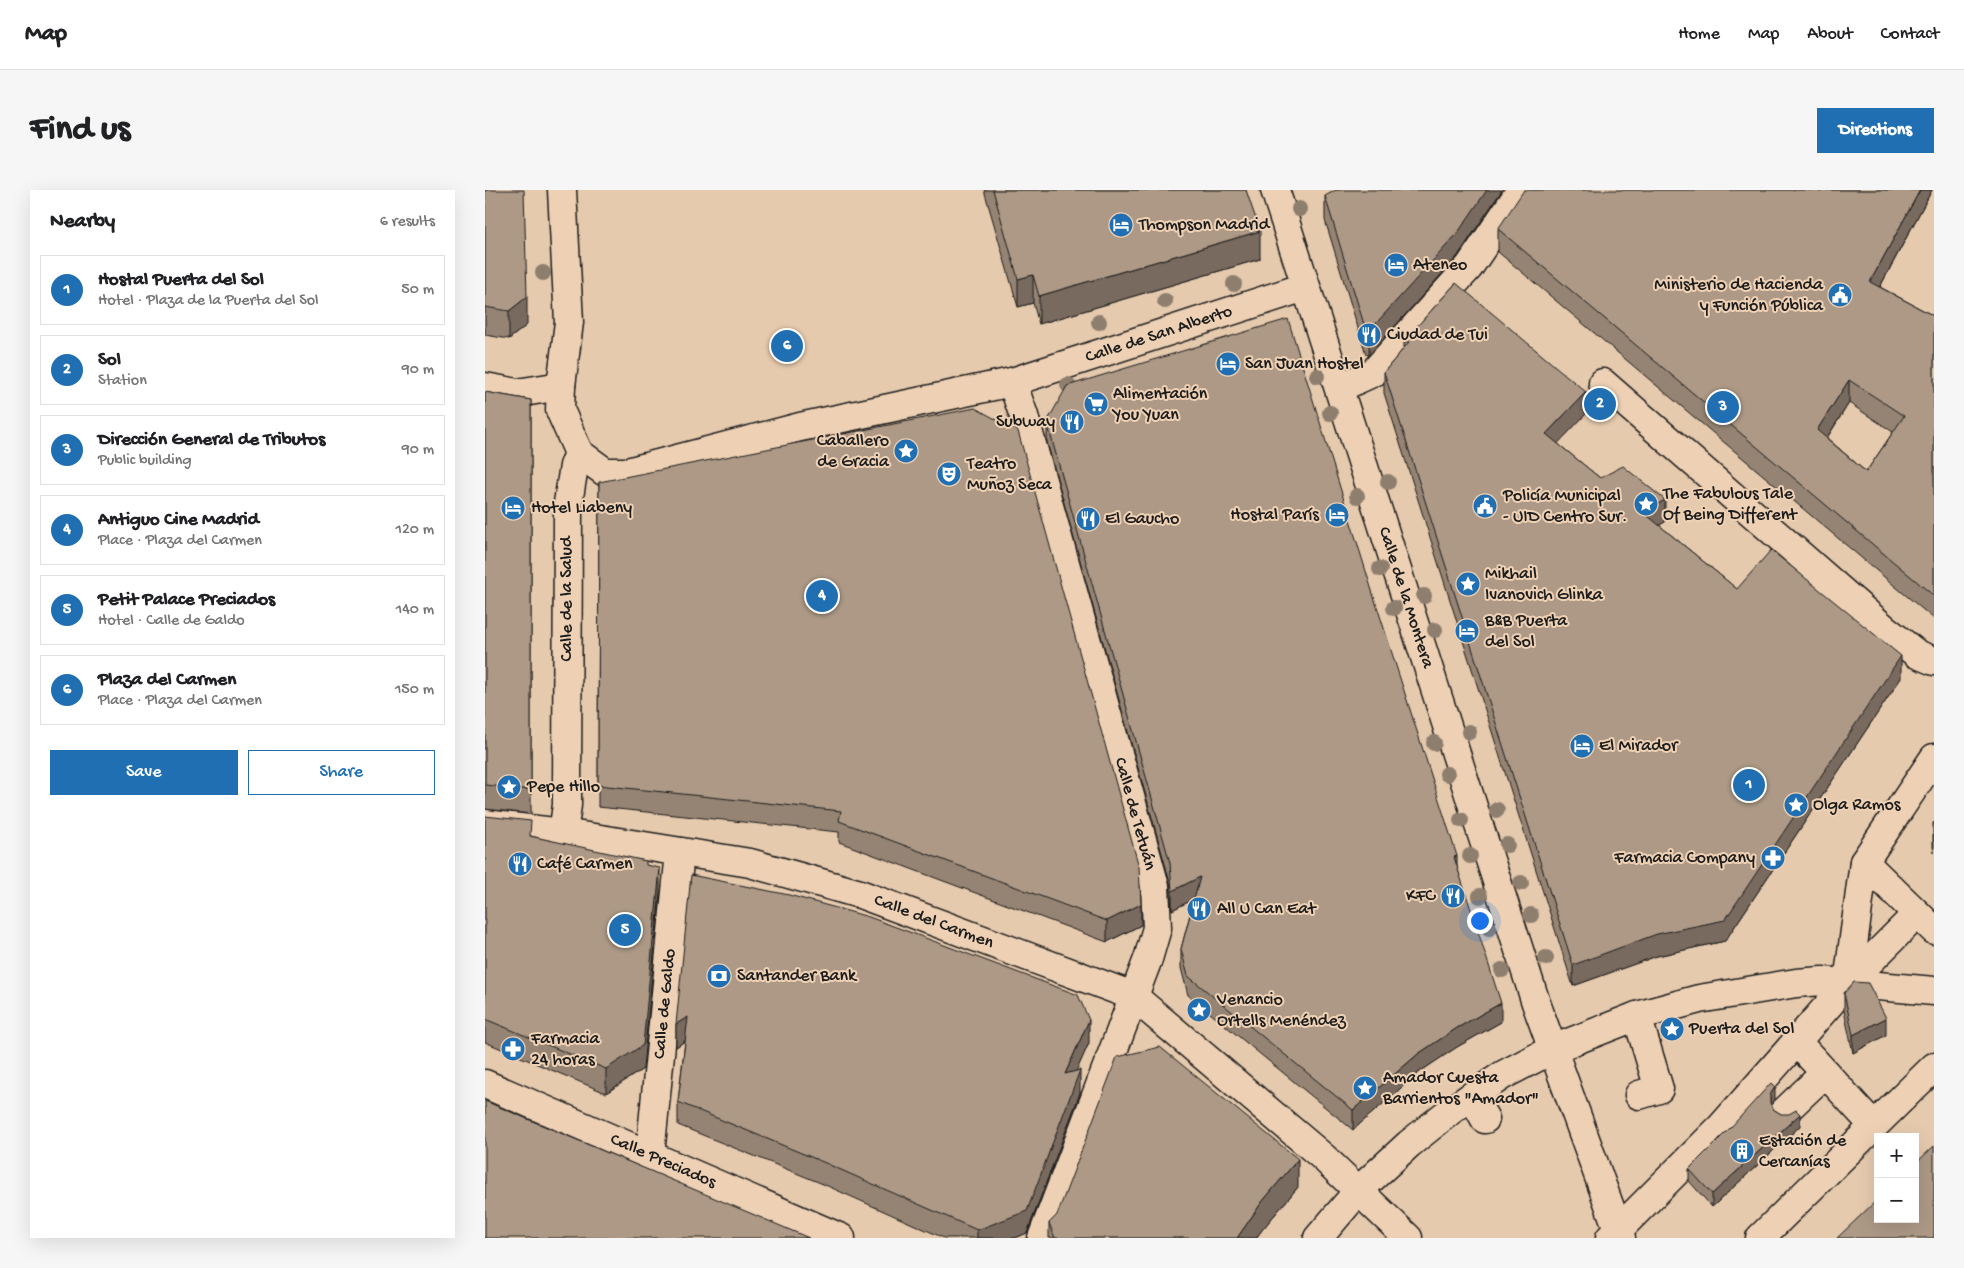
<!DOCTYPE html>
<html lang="en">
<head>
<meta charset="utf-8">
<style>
	:root { --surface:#fff; --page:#f6f6f6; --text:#202124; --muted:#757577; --line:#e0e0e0; --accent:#1f6fb2 }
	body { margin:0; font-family:"Gochi Hand",sans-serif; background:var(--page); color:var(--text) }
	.controls { position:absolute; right:15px; bottom:15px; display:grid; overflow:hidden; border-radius:0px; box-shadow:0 5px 20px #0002 }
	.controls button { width:45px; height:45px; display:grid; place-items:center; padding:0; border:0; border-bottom:1px solid var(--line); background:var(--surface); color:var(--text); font:25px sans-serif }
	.you { position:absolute; left:994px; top:730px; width:18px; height:18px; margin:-12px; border:4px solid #fff; border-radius:50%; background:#1a73e8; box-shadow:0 0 0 8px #1a73e833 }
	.badge { display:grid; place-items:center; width:32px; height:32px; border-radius:50%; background:var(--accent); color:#fff; font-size:16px; font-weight:700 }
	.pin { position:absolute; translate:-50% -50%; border:2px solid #fff; box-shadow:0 1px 5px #0006 }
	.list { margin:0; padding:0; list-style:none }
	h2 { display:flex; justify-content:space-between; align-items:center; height:65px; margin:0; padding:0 20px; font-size:21px }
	h2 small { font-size:16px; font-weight:400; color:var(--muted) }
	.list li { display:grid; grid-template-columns:32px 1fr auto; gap:15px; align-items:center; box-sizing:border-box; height:70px; margin:0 10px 10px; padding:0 10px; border:1px solid var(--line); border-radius:0px }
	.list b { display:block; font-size:19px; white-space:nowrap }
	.list p { margin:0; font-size:16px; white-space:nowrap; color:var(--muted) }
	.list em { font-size:16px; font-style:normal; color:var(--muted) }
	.actions { display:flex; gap:10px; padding:15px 20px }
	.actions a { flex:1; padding:11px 0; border:1px solid var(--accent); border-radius:0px; text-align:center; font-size:18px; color:var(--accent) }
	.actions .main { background:var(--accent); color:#fff }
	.map { position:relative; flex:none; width:1449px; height:1048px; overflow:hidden; border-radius:0px }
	header { display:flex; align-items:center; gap:30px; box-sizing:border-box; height:70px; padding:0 25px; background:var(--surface); border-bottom:1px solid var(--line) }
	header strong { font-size:24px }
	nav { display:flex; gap:28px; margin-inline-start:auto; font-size:18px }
	.intro { display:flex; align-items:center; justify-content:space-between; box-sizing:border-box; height:120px; padding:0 30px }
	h1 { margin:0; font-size:35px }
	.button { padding:12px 22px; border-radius:0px; background:var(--accent); color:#fff; font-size:18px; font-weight:700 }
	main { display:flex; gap:30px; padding:0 30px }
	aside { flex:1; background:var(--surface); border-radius:0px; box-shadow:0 5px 20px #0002 }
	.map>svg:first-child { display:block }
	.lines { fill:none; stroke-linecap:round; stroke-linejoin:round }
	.minor-casing { stroke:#1c1c1c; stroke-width:31 }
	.minor { stroke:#eed1b4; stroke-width:28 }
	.tree { fill:#8e7e6e }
	.wall { fill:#958473; stroke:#1c1c1c; fill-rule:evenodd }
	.shaded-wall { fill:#796b5e; stroke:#1c1c1c }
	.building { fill:#ad9986; stroke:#1c1c1c; fill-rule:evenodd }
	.labels { text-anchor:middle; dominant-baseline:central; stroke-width:4; stroke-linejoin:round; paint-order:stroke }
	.poi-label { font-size:18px; fill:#1c1c1c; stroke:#eed1b4; text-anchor:start }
	.street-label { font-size:18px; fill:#1c1c1c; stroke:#eed1b4 }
</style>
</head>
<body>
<header>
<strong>Map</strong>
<nav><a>Home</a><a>Map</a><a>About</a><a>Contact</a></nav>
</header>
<div class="intro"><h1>Find us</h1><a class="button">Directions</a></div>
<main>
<aside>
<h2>Nearby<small>6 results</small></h2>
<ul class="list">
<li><span class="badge">1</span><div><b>Hostal Puerta del Sol</b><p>Hotel · Plaza de la Puerta del Sol</p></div><em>50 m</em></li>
<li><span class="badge">2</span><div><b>Sol</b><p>Station</p></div><em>90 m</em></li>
<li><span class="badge">3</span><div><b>Dirección General de Tributos</b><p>Public building</p></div><em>90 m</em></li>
<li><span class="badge">4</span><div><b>Antiguo Cine Madrid</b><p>Place · Plaza del Carmen</p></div><em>120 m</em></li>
<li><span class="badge">5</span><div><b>Petit Palace Preciados</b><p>Hotel · Calle de Galdo</p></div><em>140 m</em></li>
<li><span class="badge">6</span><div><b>Plaza del Carmen</b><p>Place · Plaza del Carmen</p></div><em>150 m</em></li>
</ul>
<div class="actions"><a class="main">Save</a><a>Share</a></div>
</aside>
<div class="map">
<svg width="1449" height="1048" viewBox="0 0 1449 1048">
	<rect width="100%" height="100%" fill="#e6caae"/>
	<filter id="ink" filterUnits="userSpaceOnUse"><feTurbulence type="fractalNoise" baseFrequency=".02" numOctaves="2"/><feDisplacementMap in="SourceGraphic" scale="10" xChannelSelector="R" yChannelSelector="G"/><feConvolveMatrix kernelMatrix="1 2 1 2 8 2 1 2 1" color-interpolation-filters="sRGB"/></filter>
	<g filter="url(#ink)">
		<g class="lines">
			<defs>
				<g id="minor">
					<path d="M77 0 84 132 76 196 75 220 94 263 89 276 83 313 82 615 78 643"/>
					<path id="s1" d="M790 0 1051 813 1136 1048"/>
					<path id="s2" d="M527 192 539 226 670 696 672 738 663 769 557 1048"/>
					<path d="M1118 193 1400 439 1432 464 1449 471"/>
					<path d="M0 197 32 203 76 196"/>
					<path d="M854 198 889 182 984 77 1036 0"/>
					<path id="s3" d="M94 263 120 282H142L315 237 527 192 820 97"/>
					<path id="s4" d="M0 634 78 643 265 673 375 704 648 806 838 967 923 1048"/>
					<path d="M1379 672 1449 740"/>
					<path d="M1363 793 1379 672 1449 568"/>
					<path d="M1152 826 1174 899 1154 905"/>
					<path d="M1311 851 1389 936"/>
					<path id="s5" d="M0 894 356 1048"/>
					<path d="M987 906 1000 929"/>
					<path d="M1300 921 1340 883"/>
					<path id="s6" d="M165 965 195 662"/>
					<path d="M833 1048 874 1000 924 954 965 921 1018 885 1068 859 1152 826 1214 809 1311 793 1337 791 1449 801"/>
					<path d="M1125 1048 1236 937 1363 793 1432 724"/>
					<path d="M1275 1048 1449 877"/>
				</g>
			</defs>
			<!-- minor casing -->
			<use href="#minor" class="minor-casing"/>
			<!-- minor -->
			<use href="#minor" class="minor"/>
		</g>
		<!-- trees -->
		<g class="tree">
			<circle cx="814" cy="19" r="8"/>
			<circle cx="58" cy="83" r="8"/>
			<circle cx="749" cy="94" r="8"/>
			<circle cx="680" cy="111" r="8"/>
			<circle cx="614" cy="132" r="8"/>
			<circle cx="832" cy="186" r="8"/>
			<circle cx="583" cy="195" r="8"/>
			<circle cx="845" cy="223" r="8"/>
			<circle cx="903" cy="292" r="8"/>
			<circle cx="872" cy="306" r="8"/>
			<circle cx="895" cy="379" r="8"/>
			<circle cx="939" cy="406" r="8"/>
			<circle cx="909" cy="418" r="8"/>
			<circle cx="950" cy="440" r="8"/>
			<circle cx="984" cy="542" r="8"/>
			<circle cx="949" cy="553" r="8"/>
			<circle cx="962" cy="584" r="8"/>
			<circle cx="1012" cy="620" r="8"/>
			<circle cx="976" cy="630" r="8"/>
			<circle cx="1022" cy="655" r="8"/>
			<circle cx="985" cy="666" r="8"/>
			<circle cx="1036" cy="693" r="8"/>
			<circle cx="995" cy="706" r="8"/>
			<circle cx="1046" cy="725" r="8"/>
			<circle cx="1004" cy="738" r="8"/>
			<circle cx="1061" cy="768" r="8"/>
			<circle cx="1017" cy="780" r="8"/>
		</g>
		<!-- wall -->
		<g class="wall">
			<path d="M0 0 42 135 24 149 0 145Z"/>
			<path d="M499 0H761L775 69 554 134 548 113 533 117Z"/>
			<path d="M1337 0H1447L1395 97 1449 126V429L1013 62V39L1336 2ZM1364 213 1408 242 1381 282 1342 248Z"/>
			<path d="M840 6 972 67 884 165 881 164 840 30Z"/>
			<path d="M971 93 1101 224 1072 253 1115 288 1180 332 1174 335 1252 399 1416 488 1240 751 1172 766 1088 796 899 203V182L919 158V151Z"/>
			<path d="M0 202 46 210V624L0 619Z"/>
			<path d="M562 232 972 676 1016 832 972 857 933 883 868 940 703 805 696 778V759L709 709 687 720 685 692 562 252Z"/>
			<path d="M114 292 656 735 622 752 354 652V642L113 617Z"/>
			<path d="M0 626 46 646 161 675 175 702 158 879 121 903 0 852Z"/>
			<path d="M1449 632V663L1448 657V633Z"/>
			<path d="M1359 803 1401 845 1368 863 1359 821Z"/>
			<path d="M191 834 604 853 591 881 595 903 542 1043 530 1048H459L338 994 193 935V912L200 851 191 857Z"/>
			<path d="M1290 909 1286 915 1288 919 1315 936 1227 1017 1204 991V979Z"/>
			<path d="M813 997 777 1040 771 1048H564V1033Z"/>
		</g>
		<!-- shaded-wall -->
		<g class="shaded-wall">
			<path d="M1002 0H1017L972 67 884 165V141Z"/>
			<path d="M1435 0H1447L1385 115V92Z"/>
			<path d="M775 41V69L554 134V106Z"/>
			<path d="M548 85V113L533 117V89Z"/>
			<path d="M42 107V135L24 149V121Z"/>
			<path d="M1364 190V213L1332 263V240Z"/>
			<path d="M1101 202V224L1061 266V244Z"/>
			<path d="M1180 310V332L1158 344V322Z"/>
			<path d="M1416 466V488L1240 751 1172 766 1088 796V775Z"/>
			<path d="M972 666V685L969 667Z"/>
			<path d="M175 678V702L158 879 121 903V879Z"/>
			<path d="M715 687V706L687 720V701Z"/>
			<path d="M656 714V735L622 752V731Z"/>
			<path d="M1016 813V832L972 857 933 883 868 940V920L933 864 972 838Z"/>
			<path d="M203 827V849L191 857V834Z"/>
			<path d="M1401 828V845L1368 863V845Z"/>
			<path d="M604 830V853L580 907V884Z"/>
			<path d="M595 880V903L542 1043 530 1048H492V1040Z"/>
			<path d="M1290 897V909L1285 917V905Z"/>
			<path d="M1315 924V936L1227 1017V1004Z"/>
			<path d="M813 969V997L777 1040 771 1048H752L777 1012Z"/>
		</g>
		<!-- building -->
		<g class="building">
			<path d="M0 0H39L42 107 24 121 0 117Z"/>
			<path d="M508 0H761L775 41 554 106 548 85 533 89Z"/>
			<path d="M851 0H1002L972 44 884 141H881L840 6Z"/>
			<path d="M1039 0H1331L1336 2 1337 0H1435L1385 92 1449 126V406L1013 39ZM1364 190 1419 226 1381 282 1332 240Z"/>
			<path d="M971 93 1101 202 1061 244 1115 288 1138 276 1180 310 1158 322 1252 399 1286 360 1416 466 1240 730 1172 744 1088 775 899 182 924 152 919 151Z"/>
			<path d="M803 129 888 404 972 666 969 667 1016 813 972 838 933 864 868 920 703 786 696 759 715 687 687 701 685 673 562 232 582 196Z"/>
			<path d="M0 202 46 210V600L0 595Z"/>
			<path d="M490 218 533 241 654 677 656 714 622 731 354 631 356 621 113 595 114 292Z"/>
			<path d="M0 626 46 631 45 646 161 671V675L175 678 158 855 121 879 0 829Z"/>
			<path d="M206 685 304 705 384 727 593 805 604 830 580 884 595 880 542 1021 492 1040 338 972 193 912 203 827 191 834Z"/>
			<path d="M1369 792 1383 793 1401 828 1368 845 1359 803Z"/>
			<path d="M675 857 813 969 777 1012 752 1048H570L564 1033 572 1025 632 867Z"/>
			<path d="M1286 893 1290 897 1285 905V913L1288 919 1296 924H1304L1311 920 1315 924 1227 1004 1204 979 1247 936Z"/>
			<path d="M0 911 324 1048H0Z"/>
			<path d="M1449 956V1048H1352L1393 1009V1029H1430V974Z"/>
		</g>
	</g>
	<!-- icons -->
	<defs>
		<symbol id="hotel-disc" viewBox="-11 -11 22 22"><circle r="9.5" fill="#1f6fb2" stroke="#eed1b4"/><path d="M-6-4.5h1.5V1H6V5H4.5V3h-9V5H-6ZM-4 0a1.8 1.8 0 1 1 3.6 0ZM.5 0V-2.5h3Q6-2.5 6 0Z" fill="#fff"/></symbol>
		<symbol id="civic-disc" viewBox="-11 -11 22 22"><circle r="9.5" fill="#1f6fb2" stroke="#eed1b4"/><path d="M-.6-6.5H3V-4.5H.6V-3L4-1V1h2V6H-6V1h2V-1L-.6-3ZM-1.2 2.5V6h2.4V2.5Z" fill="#fff"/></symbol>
		<symbol id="restaurant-disc" viewBox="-11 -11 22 22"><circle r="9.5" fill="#1f6fb2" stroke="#eed1b4"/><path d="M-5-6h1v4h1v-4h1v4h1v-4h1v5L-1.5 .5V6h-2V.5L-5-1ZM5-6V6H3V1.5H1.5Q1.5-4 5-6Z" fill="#fff"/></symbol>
		<symbol id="supermarket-disc" viewBox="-11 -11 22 22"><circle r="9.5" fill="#1f6fb2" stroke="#eed1b4"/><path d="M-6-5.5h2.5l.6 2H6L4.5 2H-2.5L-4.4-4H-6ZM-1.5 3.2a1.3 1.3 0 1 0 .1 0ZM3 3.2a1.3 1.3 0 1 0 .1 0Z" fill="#fff"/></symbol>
		<symbol id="sight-disc" viewBox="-11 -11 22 22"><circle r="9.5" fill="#1f6fb2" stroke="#eed1b4"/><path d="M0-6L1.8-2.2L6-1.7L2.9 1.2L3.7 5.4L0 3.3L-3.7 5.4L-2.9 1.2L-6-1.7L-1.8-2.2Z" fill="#fff"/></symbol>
		<symbol id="theatre-disc" viewBox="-11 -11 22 22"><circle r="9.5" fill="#1f6fb2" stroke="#eed1b4"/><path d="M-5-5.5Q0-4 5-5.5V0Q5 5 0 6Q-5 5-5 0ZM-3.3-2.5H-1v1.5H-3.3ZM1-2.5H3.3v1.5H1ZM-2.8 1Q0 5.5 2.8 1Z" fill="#fff"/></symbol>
		<symbol id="pharmacy-disc" viewBox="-11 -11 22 22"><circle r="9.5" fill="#1f6fb2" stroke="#eed1b4"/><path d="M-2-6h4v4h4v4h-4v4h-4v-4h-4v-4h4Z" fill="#fff"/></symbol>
		<symbol id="bank-disc" viewBox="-11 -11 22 22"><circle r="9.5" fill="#1f6fb2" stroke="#eed1b4"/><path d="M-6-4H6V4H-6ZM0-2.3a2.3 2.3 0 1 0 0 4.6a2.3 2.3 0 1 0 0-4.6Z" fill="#fff"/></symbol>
		<symbol id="building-disc" viewBox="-11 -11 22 22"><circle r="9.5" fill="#1f6fb2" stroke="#eed1b4"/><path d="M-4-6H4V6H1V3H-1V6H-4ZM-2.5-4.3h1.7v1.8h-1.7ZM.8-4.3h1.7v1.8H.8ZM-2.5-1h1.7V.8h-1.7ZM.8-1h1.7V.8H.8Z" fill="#fff"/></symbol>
	</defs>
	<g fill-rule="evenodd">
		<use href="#hotel-disc" x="622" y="21" width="28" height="28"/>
		<use href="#hotel-disc" x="897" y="61" width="28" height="28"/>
		<use href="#civic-disc" x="1341" y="91" width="28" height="28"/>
		<use href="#restaurant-disc" x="870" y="131" width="28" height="28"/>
		<use href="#hotel-disc" x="729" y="160" width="28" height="28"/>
		<use href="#supermarket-disc" x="597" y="200" width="28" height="28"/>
		<use href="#restaurant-disc" x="573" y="218" width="28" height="28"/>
		<use href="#sight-disc" x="407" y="247" width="28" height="28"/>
		<use href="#theatre-disc" x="450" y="270" width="28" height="28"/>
		<use href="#sight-disc" x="1147" y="300" width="28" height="28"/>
		<use href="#civic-disc" x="986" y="302" width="28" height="28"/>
		<use href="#hotel-disc" x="14" y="304" width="28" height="28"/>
		<use href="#hotel-disc" x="838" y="311" width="28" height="28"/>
		<use href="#restaurant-disc" x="589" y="315" width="28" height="28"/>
		<use href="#sight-disc" x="969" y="380" width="28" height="28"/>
		<use href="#hotel-disc" x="968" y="427" width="28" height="28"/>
		<use href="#hotel-disc" x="1083" y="542" width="28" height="28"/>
		<use href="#sight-disc" x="10" y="583" width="28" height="28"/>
		<use href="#sight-disc" x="1297" y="601" width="28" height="28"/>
		<use href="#pharmacy-disc" x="1274" y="654" width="28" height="28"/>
		<use href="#restaurant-disc" x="21" y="660" width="28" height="28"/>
		<use href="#restaurant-disc" x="954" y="692" width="28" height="28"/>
		<use href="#restaurant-disc" x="700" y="705" width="28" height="28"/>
		<use href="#bank-disc" x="220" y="772" width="28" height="28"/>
		<use href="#sight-disc" x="700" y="806" width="28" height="28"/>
		<use href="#sight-disc" x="1173" y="825" width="28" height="28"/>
		<use href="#pharmacy-disc" x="14" y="845" width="28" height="28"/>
		<use href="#sight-disc" x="866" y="884" width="28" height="28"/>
		<use href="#building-disc" x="1243" y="947" width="28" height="28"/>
	</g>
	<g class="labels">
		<!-- poi labels -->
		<g class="poi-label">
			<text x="654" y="35">Thompson Madrid</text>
			<text x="928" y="75">Ateneo</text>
			<text x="1338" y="95" text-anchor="end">Ministerio de Hacienda<tspan x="1338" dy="21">y Función Pública</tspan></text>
			<text x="902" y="145">Ciudad de Tui</text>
			<text x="760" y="174">San Juan Hostel</text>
			<text x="628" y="204">Alimentación<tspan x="628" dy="21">You Yuan</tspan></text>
			<text x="570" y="232" text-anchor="end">Subway</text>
			<text x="404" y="251" text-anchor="end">Caballero<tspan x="404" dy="21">de Gracia</tspan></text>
			<text x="482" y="274">Teatro<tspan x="482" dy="21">Muñoz Seca</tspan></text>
			<text x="1178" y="304">The Fabulous Tale<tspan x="1178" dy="21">Of Being Different</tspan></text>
			<text x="1018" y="306">Policía Municipal<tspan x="1018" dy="21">- UID Centro Sur.</tspan></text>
			<text x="46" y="318">Hotel Liabeny</text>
			<text x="834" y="325" text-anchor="end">Hostal París</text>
			<text x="620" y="329">El Gaucho</text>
			<text x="1000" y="384">Mikhail<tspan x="1000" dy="21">Ivanovich Glinka</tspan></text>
			<text x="1000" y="431">B&amp;B Puerta<tspan x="1000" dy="21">del Sol</tspan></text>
			<text x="1114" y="556">El Mirador</text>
			<text x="42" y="597">Pepe Hillo</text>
			<text x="1328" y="615">Olga Ramos</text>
			<text x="1270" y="668" text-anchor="end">Farmacia Company</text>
			<text x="52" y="674">Café Carmen</text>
			<text x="950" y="706" text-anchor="end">KFC</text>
			<text x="732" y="719">All U Can Eat</text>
			<text x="252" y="786">Santander Bank</text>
			<text x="732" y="810">Venancio<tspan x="732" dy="21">Ortells Menéndez</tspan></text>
			<text x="1204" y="839">Puerta del Sol</text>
			<text x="46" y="849">Farmacia<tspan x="46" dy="21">24 horas</tspan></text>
			<text x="898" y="888">Amador Cuesta<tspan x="898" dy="21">Barrientos "Amador"</tspan></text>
			<text x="1274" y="951">Estación de<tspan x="1274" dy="21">Cercanías</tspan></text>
		</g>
		<!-- street labels -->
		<g class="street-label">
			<text stroke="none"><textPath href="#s3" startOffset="604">Calle de San Alberto</textPath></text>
			<text stroke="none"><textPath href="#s1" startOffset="428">Calle de la Montera</textPath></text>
			<text transform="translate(82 409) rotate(-90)">Calle de la Salud</text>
			<text stroke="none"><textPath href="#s2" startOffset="449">Calle de Tetuán</textPath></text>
			<text stroke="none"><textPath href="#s4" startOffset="461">Calle del Carmen</textPath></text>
			<text stroke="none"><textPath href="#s6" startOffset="152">Calle de Galdo</textPath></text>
			<text stroke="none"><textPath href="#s5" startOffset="194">Calle Preciados</textPath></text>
		</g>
	</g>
</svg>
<div class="controls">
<button>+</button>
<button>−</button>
</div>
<div class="you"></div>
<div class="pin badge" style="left:1264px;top:595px">1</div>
<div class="pin badge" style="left:1115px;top:214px">2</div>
<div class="pin badge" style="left:1238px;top:217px">3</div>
<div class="pin badge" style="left:337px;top:406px">4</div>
<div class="pin badge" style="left:140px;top:740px">5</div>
<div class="pin badge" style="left:302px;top:156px">6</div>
</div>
</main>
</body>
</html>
